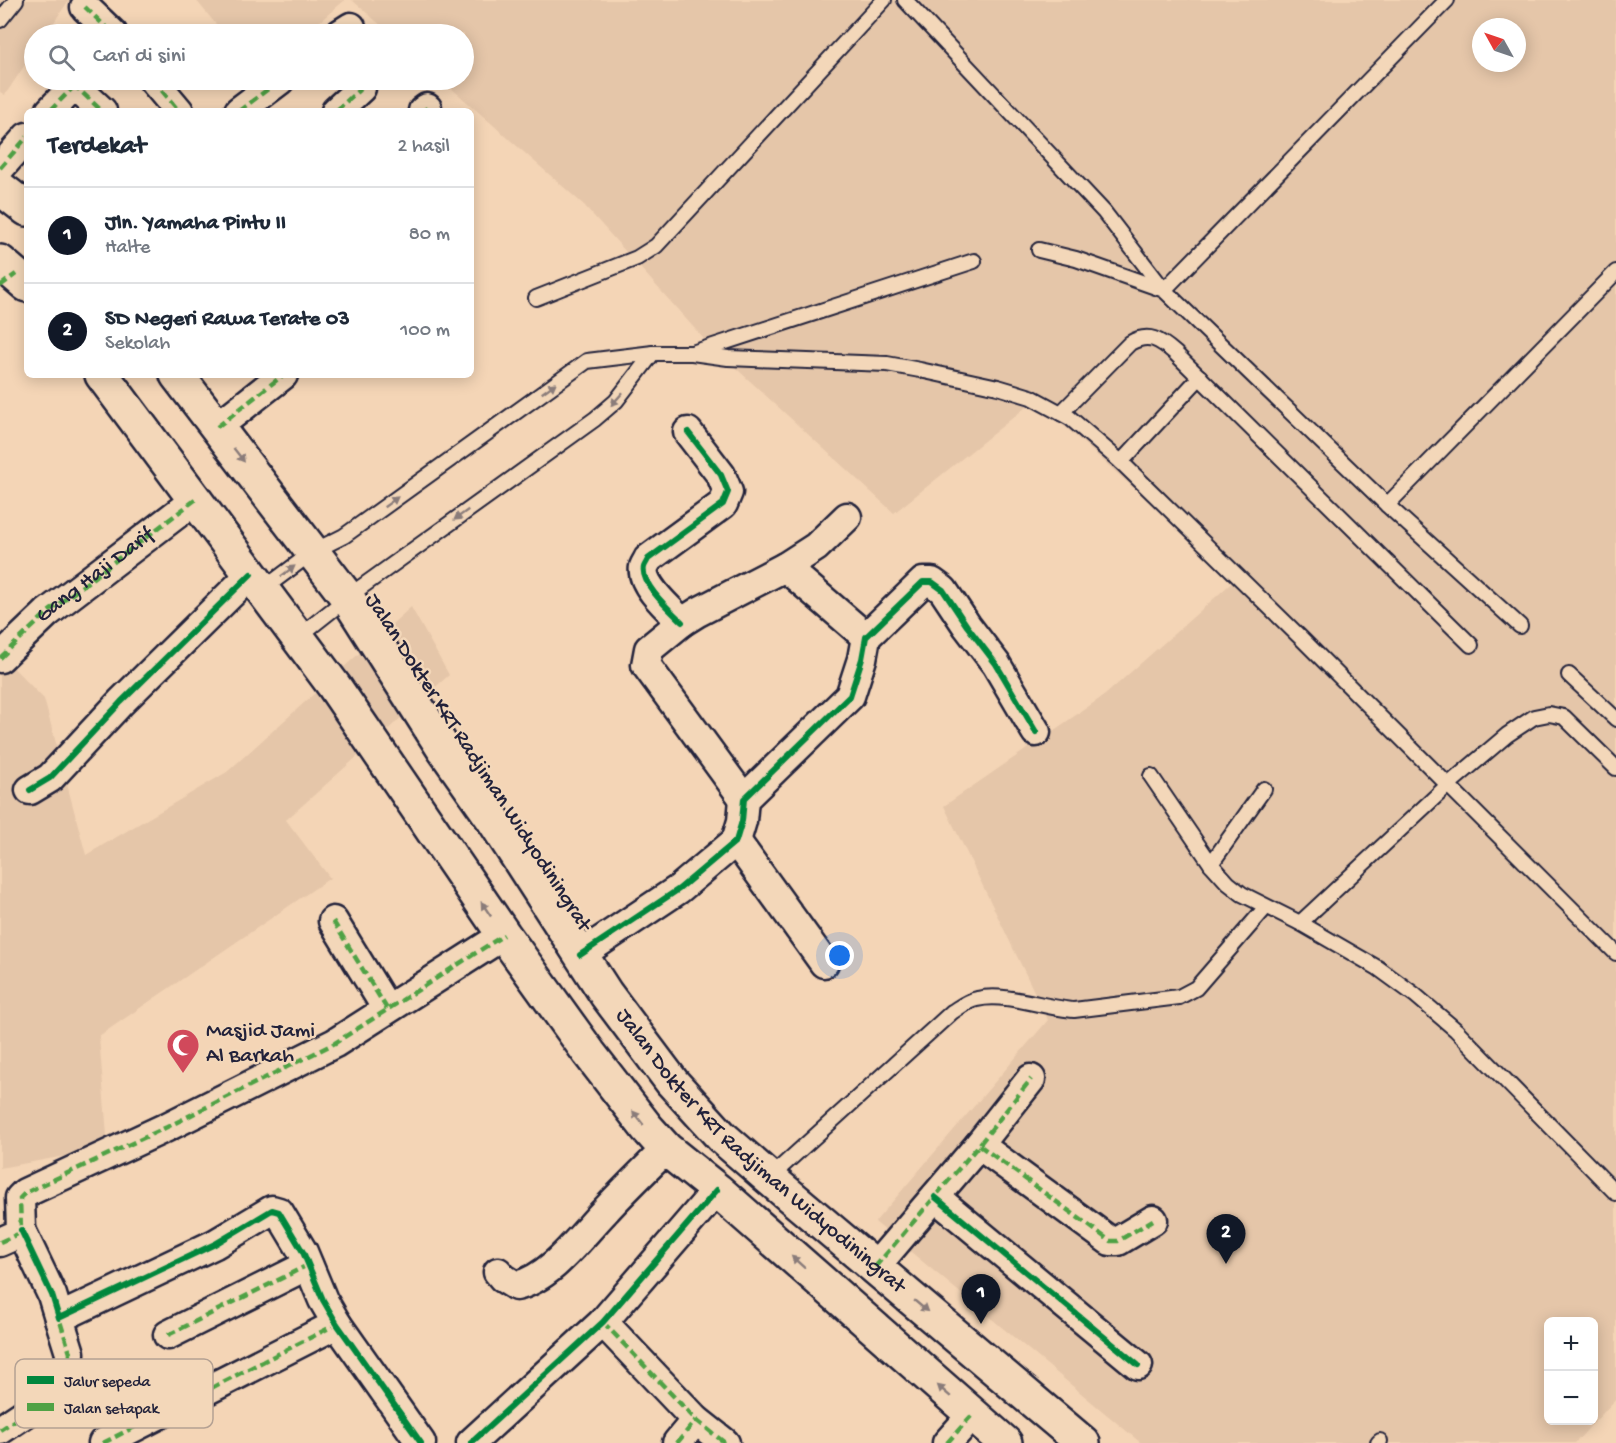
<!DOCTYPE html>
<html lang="id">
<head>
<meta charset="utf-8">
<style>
	:root { --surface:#fff; --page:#f6f6f7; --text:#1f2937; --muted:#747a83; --line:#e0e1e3; --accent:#111827 }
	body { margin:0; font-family:"Gochi Hand",sans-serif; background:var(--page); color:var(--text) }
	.controls { position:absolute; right:18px; bottom:18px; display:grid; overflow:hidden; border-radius:9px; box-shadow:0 3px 15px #0003 }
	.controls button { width:54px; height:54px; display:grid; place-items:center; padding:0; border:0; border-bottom:2px solid var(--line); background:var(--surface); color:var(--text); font:30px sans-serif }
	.compass { position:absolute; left:1472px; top:18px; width:54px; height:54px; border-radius:50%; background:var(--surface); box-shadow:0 3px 15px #0003; rotate:310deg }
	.you { position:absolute; left:840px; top:956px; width:21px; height:21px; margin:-15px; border:4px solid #fff; border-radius:50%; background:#1a73e8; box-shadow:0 0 0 9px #1a73e833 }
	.badge { display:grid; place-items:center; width:39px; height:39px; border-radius:50%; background:var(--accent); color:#fff; font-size:20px; font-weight:700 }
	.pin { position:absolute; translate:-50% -50px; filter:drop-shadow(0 2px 3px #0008) }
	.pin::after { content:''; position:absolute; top:32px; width:21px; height:18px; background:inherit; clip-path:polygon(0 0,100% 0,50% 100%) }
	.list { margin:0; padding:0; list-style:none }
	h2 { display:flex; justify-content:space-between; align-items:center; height:78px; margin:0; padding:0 24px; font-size:26px }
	h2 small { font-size:20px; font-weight:400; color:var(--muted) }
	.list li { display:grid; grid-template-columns:39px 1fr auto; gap:18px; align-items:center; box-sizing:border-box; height:96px; padding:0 24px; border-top:2px solid var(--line) }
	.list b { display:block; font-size:22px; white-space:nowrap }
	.list p { margin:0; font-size:20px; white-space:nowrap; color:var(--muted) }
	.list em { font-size:20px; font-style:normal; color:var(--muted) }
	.icon { flex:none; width:33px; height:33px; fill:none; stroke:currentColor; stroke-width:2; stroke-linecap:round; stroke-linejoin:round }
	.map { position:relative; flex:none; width:1616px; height:1443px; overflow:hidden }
	.search { position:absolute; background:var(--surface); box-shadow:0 3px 15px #0003; left:24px; top:24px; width:450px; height:66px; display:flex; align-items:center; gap:15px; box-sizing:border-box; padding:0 21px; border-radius:33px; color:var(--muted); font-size:22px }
	.panel { position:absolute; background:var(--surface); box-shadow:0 3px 15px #0003; left:24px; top:108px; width:450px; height:270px; border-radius:9px }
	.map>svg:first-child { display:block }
	.built { fill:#e5c6a9; fill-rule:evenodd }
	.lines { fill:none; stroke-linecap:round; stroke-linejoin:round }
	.service-casing { stroke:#22223b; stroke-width:18 }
	.minor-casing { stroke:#22223b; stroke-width:33 }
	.primary-casing { stroke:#22223b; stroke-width:38 }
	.service { stroke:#f3d7b9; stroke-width:14 }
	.minor { stroke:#f3d7b9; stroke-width:28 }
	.primary { stroke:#f3d7b9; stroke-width:33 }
	.quiet { stroke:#50a245; stroke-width:4.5; stroke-dasharray:9 4.5; stroke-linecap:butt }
	.cycleway-casing { stroke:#f3d7b9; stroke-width:10 }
	.cycleway { stroke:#00873e; stroke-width:6 }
	.oneway { fill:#8a7c7a }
	.labels { text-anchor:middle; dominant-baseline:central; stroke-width:5; stroke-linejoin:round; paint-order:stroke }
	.street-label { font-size:22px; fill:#22223b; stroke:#f3d7b9 }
	.poi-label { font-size:22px; fill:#22223b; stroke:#f3d7b9; text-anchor:start }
	.key { fill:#f3d7b9; stroke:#b4a193; stroke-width:1.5 }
	.key-label { font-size:16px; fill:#22223b }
</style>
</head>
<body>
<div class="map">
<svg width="1616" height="1443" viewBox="0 0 1616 1443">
	<rect width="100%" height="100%" fill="#f4d5b6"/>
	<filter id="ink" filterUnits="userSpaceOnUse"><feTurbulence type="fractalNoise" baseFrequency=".0167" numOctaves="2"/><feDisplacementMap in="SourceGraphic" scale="12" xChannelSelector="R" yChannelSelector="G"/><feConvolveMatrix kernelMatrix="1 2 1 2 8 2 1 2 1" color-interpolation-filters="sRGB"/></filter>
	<g filter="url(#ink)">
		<!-- built -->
		<g class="built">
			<path d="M0 0H69L46 34H34V51L5 95 0 92Z"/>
			<path d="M196 0H345L305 34H224Z"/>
			<path d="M352 0H1616V1399L1575 1443H1141L875 1222 1048 1020 944 806 1105 695 1236 579 1035 400 894 513 704 339 584 205 442 80H464V34H391ZM1481 27H1517V63H1481ZM1548 1322H1594V1420H1548Z"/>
			<path d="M411 607 449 675 286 820 330 878 99 1036 108 1148 0 1168V654L44 699 86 855 227 772Z"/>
		</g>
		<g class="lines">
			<defs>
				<g id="service">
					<path d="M905 0 1104 212 1164 290 1387 505 1520 626"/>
					<path d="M0 20 16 0"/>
					<path d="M1039 250 1076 259 1164 290 1447 0"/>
					<path d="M536 298 637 258 656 246 884 0"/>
					<path d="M692 353 728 358 887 364 920 370 998 387 1031 397 1070 418 1121 462 1302 639 1616 953"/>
					<path d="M1061 413 1130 343C1149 332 1160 340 1175 353L1471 645"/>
					<path d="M1121 462 1200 377"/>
					<path d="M1387 505 1616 272"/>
					<path d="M262 590 314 551 344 536 587 361 653 353H692L974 261"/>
					<path d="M298 637 360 588 595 419 616 401 653 353"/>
					<path d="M1569 675 1616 719"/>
					<path d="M1151 776 1211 864 1228 883 1242 894 1300 923 1378 968 1415 995 1456 1030 1616 1193"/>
					<path d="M1211 864 1264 789"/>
					<path d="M1300 923 1448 785 1507 735 1534 717 1549 714 1564 717 1616 768"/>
					<path d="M769 1178 952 1012C960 1007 967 1001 977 999 1005 992 1044 1008 1074 1010L1179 997 1196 988 1266 907"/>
					<path d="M1378 1443 1380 1441"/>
				</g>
				<g id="minor">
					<path d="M85 7 113 34"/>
					<path d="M340 34 351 27"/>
					<path d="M153 80 179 111"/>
					<path d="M73 84 102 111"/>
					<path d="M50 111 80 80"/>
					<path d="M239 111 280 80"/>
					<path d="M336 111 361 88"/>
					<path d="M423 111 427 108"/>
					<path d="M0 168 27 137"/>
					<path d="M217 427 283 375"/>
					<path d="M785 567 816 547 847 517"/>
					<path d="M682 622C671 611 640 584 644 567 645 564 647 562 648 559L723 504 728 492 721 475 688 432"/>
					<path d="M0 658 47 613 195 500"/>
					<path d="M30 790 50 778 121 702 251 574"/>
					<path d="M744 799 646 665 649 649 682 622 698 612 785 567 866 637"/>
					<path d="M736 841 824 963"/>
					<path d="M333 921 387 1009"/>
					<path d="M580 955 679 889 736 841 742 821 744 799 850 696 862 659 866 637 923 582H932L943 590 967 626 996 664 1036 732"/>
					<path d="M979 1145 1110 1241H1118L1153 1220"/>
					<path d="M935 1197 1138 1365"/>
					<path d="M21 1230 52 1295 59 1318 215 1244 272 1210 279 1212 303 1252 323 1300 337 1324 421 1443"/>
					<path d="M0 1242 18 1234 21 1230 20 1198 25 1193 167 1127 335 1043 504 935"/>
					<path d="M875 1267 979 1145 1031 1079"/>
					<path d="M498 1272 503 1278 516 1286C551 1278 580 1237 604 1212 624 1190 645 1170 666 1149"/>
					<path d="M603 1322 696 1420 725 1443"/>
					<path d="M168 1335 308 1265"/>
					<path d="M0 1430 54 1394 68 1380 70 1353 59 1318"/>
					<path d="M103 1443 337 1324"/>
					<path d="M471 1443 603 1322 717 1190"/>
					<path d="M677 1443 696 1420"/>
					<path d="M947 1443 972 1415"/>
				</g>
				<g id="primary">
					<path d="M0 188 27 209"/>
					<path d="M0 262 27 285"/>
					<path d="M102 375 334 686 504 935 589 1053 647 1128 666 1149 717 1190 1005 1443"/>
					<path id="s1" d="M177 375 347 597 443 748 493 819 606 994 672 1082 722 1137 769 1178 1083 1443"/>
				</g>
			</defs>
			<!-- service casing -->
			<use href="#service" class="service-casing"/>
			<!-- minor casing -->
			<use href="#minor" class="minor-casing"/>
			<!-- primary casing -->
			<use href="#primary" class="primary-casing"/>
			<!-- service -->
			<use href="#service" class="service"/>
			<!-- minor -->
			<use href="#minor" class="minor"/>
			<!-- primary -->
			<use href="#primary" class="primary"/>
			<!-- quiet -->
			<g class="quiet">
				<path d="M85 7 113 34"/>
				<path d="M340 34 351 27"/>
				<path d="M153 80 179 111"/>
				<path d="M73 84 102 111"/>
				<path d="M50 111 80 80"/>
				<path d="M239 111 280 80"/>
				<path d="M336 111 361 88"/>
				<path d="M423 111 427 108"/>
				<path d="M0 168 27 137"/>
				<path d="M0 286 16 274"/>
				<path d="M217 427 283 375"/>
				<path id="s2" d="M0 658 47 613 195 500"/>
				<path d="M333 921 387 1009"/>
				<path d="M979 1145 1110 1241H1118L1153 1220"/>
				<path d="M0 1242 18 1234 21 1230 20 1198 25 1193 167 1127 335 1043 504 935"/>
				<path d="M875 1267 979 1145 1031 1079"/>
				<path d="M603 1322 696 1420 725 1443"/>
				<path d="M168 1335 308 1265"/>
				<path d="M0 1430 54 1394 68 1380 70 1353 59 1318"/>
				<path d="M103 1443 337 1324"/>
				<path d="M677 1443 696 1420"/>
				<path d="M947 1443 972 1415"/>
			</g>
			<defs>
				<g id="cycleway">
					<path d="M682 622C671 611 640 584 644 567 645 564 647 562 648 559L723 504 728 492 721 475 688 432"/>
					<path d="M30 790 50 778 121 702 251 574"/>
					<path d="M580 955 679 889 736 841 742 821 744 799 850 696 862 659 866 637 923 582H932L943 590 967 626 996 664 1036 732"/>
					<path d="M935 1197 1138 1365"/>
					<path d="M21 1230 52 1295 59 1318 215 1244 272 1210 279 1212 303 1252 323 1300 337 1324 421 1443"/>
					<path d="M471 1443 603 1322 717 1190"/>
				</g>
			</defs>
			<!-- cycleway casing -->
			<use href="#cycleway" class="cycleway-casing"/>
			<!-- cycleway -->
			<use href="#cycleway" class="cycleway"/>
		</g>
		<!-- one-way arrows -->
		<defs><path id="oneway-solid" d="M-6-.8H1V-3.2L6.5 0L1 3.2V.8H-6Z" transform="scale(1.5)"/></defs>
		<g class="oneway">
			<use href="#oneway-solid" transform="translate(549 388) rotate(-36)"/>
			<use href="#oneway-solid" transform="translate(617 399) rotate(132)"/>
			<use href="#oneway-solid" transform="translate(239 455) rotate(52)"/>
			<use href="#oneway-solid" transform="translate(391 502) rotate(-36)"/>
			<use href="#oneway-solid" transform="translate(461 515) rotate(144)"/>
			<use href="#oneway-solid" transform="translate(288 571) rotate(-37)"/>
			<use href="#oneway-solid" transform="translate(486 909) rotate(-124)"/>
			<use href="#oneway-solid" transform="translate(638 1118) rotate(-128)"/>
			<use href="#oneway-solid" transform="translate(798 1262) rotate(-138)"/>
			<use href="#oneway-solid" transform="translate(921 1306) rotate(40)"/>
			<use href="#oneway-solid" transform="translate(944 1391) rotate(-139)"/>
		</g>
	</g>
	<!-- icons -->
	<defs>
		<symbol id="mosque-pin" viewBox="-11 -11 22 30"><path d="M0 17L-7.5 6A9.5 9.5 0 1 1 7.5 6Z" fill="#d1495b" stroke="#f3d7b9"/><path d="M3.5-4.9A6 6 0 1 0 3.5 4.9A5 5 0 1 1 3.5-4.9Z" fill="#fff"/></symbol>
	</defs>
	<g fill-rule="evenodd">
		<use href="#mosque-pin" x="164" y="1026" width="38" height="52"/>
	</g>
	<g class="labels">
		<!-- street labels -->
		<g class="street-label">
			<text stroke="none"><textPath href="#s2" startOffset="126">Gang Haji Darif</textPath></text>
			<text transform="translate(477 763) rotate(57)">Jalan Dokter KRT Radjiman Widyodiningrat</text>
			<text stroke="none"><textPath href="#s1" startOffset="975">Jalan Dokter KRT Radjiman Widyodiningrat</textPath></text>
		</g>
		<!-- poi labels -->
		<g class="poi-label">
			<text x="206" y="1032">Masjid Jami<tspan x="206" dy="25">Al Barkah</tspan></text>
		</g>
	</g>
	<!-- legend -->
	<rect x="15" y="1359" width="198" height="69" rx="9" class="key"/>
	<rect x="27" y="1376" width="27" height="8" fill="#00873e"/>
	<rect x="27" y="1403" width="27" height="8" fill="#50a245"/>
	<g class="key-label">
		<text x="64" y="1386">Jalur sepeda</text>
		<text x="64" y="1413">Jalan setapak</text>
	</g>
</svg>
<div class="controls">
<button>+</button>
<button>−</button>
</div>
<svg class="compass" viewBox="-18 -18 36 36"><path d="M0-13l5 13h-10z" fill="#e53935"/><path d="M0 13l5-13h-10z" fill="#747a83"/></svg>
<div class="you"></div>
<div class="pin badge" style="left:981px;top:1324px">1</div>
<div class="pin badge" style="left:1226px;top:1264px">2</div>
<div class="search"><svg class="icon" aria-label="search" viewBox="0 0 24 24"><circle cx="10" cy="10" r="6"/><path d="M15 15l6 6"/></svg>Cari di sini</div>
<section class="panel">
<h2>Terdekat<small>2 hasil</small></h2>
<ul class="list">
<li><span class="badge">1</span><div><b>Jln. Yamaha Pintu II</b><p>Halte</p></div><em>80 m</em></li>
<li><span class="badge">2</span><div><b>SD Negeri Rawa Terate 03</b><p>Sekolah</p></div><em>100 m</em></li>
</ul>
</section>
</div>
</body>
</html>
